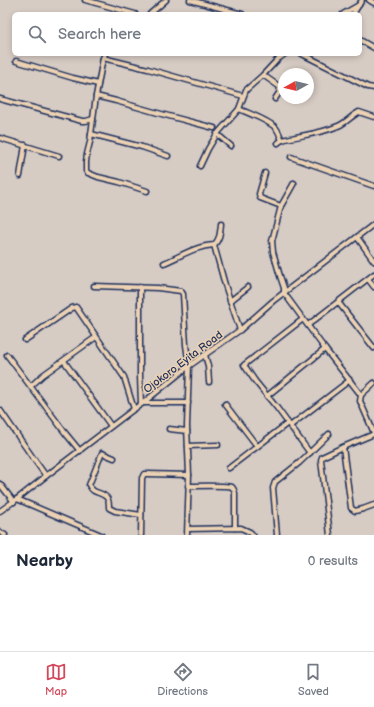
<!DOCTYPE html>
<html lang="en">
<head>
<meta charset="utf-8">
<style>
	:root { --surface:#fff; --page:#f6f6f7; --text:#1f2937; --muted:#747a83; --line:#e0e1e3; --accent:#d1495b }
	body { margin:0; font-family:"Balsamiq Sans",sans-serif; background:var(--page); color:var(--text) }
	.compass { position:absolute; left:278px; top:68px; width:36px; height:36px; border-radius:50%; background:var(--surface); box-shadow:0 2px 6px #0003; rotate:262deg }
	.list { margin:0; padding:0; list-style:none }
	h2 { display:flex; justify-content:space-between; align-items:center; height:52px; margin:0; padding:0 16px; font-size:17px }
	h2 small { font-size:13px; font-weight:400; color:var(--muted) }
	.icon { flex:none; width:22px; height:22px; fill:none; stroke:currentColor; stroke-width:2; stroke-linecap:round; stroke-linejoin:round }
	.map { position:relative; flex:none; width:374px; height:535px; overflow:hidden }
	.search { position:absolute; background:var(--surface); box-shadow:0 2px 6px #0003; left:12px; right:12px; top:12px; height:44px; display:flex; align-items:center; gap:10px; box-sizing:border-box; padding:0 14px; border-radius:6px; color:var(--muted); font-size:15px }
	.sheet { height:116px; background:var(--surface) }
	nav { display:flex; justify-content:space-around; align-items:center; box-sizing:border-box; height:56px; border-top:1px solid var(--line); background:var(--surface); font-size:11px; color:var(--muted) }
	nav a { display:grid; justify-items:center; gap:2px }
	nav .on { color:var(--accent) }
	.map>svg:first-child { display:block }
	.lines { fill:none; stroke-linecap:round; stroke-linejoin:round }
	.minor-casing { stroke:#1b2f5e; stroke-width:7 }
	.minor { stroke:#ecd2b3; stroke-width:4 }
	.labels { text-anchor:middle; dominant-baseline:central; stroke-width:3; stroke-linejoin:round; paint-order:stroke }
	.street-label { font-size:11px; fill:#1b2f5e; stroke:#ecd2b3 }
</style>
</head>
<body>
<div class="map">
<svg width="374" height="535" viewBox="0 0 374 535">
	<rect width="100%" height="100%" fill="#d7ccc4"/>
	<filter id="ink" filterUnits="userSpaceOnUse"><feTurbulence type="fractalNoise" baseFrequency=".025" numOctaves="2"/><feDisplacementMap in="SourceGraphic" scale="8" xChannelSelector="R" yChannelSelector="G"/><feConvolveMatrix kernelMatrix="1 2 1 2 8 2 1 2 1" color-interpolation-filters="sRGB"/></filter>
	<g filter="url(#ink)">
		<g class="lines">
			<defs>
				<g id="minor">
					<path d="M85 0 135 14"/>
					<path d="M190 0 242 14"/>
					<path d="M369 0 374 3"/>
					<path d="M150 14 166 0"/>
					<path d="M343 14 359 5"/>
					<path d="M353 14 362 0"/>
					<path d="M360 40 374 48"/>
					<path d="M105 54 103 58 96 96 90 142 87 154 86 162V171L88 173 98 177 119 182 147 191"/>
					<path d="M302 54 368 87 374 88"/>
					<path d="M103 58 148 69 243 96"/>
					<path d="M16 61 73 78 98 84"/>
					<path d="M263 75 280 87 279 93 275 99"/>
					<path d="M96 96 116 101 165 115 214 128"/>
					<path d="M0 99 82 121H86L93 119"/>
					<path d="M239 109C250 114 268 120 276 128 279 132 280 136 282 140"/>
					<path d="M91 134 142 147 168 156"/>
					<path d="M217 134 231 146"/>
					<path d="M0 138 59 156"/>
					<path d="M278 143 282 140C301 135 320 134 338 126 346 123 351 116 359 112L374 117"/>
					<path d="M291 157 374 186"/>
					<path d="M200 166 208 149 217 134 239 109 246 90 263 75 278 59 285 54"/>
					<path d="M265 173 259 194 260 198 281 206"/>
					<path d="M20 176 25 145"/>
					<path d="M357 237 374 261"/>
					<path d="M214 245 225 285 240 330"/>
					<path d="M164 263C181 256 196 246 214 245 220 239 220 233 221 224"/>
					<path d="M368 279 374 287"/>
					<path d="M94 286 158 288 181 291 183 294 186 345 189 366 187 426 189 475 187 535"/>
					<path d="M140 287V376L141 404"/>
					<path d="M284 293 325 349 361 395"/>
					<path d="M284 293V288L280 276 273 252 272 241 281 206 294 183"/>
					<path d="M230 301 248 287"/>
					<path d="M338 302 374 348"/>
					<path d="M303 319 244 365 255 381 277 408 310 453"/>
					<path d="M308 325 374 274"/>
					<path d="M25 340 72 308 76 307 124 377 134 409"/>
					<path d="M7 355 66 434 80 451"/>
					<path d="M205 355 208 366 209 382"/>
					<path d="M64 361 111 426"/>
					<path d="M31 386 43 375 96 337"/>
					<path d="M361 395 360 401 374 433"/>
					<path d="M361 395 374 383"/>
					<path d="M267 396 325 349"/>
					<path d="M143 403H188"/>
					<path d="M225 404 257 446"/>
					<path d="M0 410 31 455 46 476"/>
					<path d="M290 426 350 380"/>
					<path d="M169 429 187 431"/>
					<path d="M188 446 218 445"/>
					<path d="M343 447 351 508 355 511 363 509 374 505"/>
					<path d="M114 458 102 453 89 485C93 495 102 491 107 498 109 500 109 504 109 508L115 511 141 515"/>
					<path d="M229 468 288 423"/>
					<path d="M0 484 14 502"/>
					<path d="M188 486C195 486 229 485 232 487 234 489 234 490 235 493V528"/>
					<path d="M17 499 101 535"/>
					<path d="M0 511 17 499 46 476 134 409 143 403 189 366 240 330 273 301 374 224"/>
					<path d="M188 529 241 528 250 532 253 535"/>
					<path d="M0 532 5 535"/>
					<path d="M141 535 142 478 144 474H148L189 475"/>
					<path d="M277 535 273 488 275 482 299 463 329 434"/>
					<path d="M330 535 321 460 322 457 343 447 374 434"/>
				</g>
			</defs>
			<!-- minor casing -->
			<use href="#minor" class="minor-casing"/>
			<!-- minor -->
			<use href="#minor" class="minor"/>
		</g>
	</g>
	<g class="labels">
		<!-- street labels -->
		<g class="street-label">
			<text transform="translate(183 362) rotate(-37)">Ojokoro Eyita Road</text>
		</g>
	</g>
</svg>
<svg class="compass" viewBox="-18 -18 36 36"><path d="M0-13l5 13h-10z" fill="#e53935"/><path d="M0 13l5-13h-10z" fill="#747a83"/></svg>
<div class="search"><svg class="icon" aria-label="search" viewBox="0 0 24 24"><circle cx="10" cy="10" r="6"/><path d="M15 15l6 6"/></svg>Search here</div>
</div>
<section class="sheet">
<h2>Nearby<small>0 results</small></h2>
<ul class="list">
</ul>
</section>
<nav>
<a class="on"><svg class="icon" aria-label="map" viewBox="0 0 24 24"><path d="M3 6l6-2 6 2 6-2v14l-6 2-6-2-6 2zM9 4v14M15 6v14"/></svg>Map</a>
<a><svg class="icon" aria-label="directions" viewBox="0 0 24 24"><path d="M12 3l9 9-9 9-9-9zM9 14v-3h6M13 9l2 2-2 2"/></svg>Directions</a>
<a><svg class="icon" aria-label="saved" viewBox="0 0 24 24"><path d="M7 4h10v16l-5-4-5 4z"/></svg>Saved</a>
</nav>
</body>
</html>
